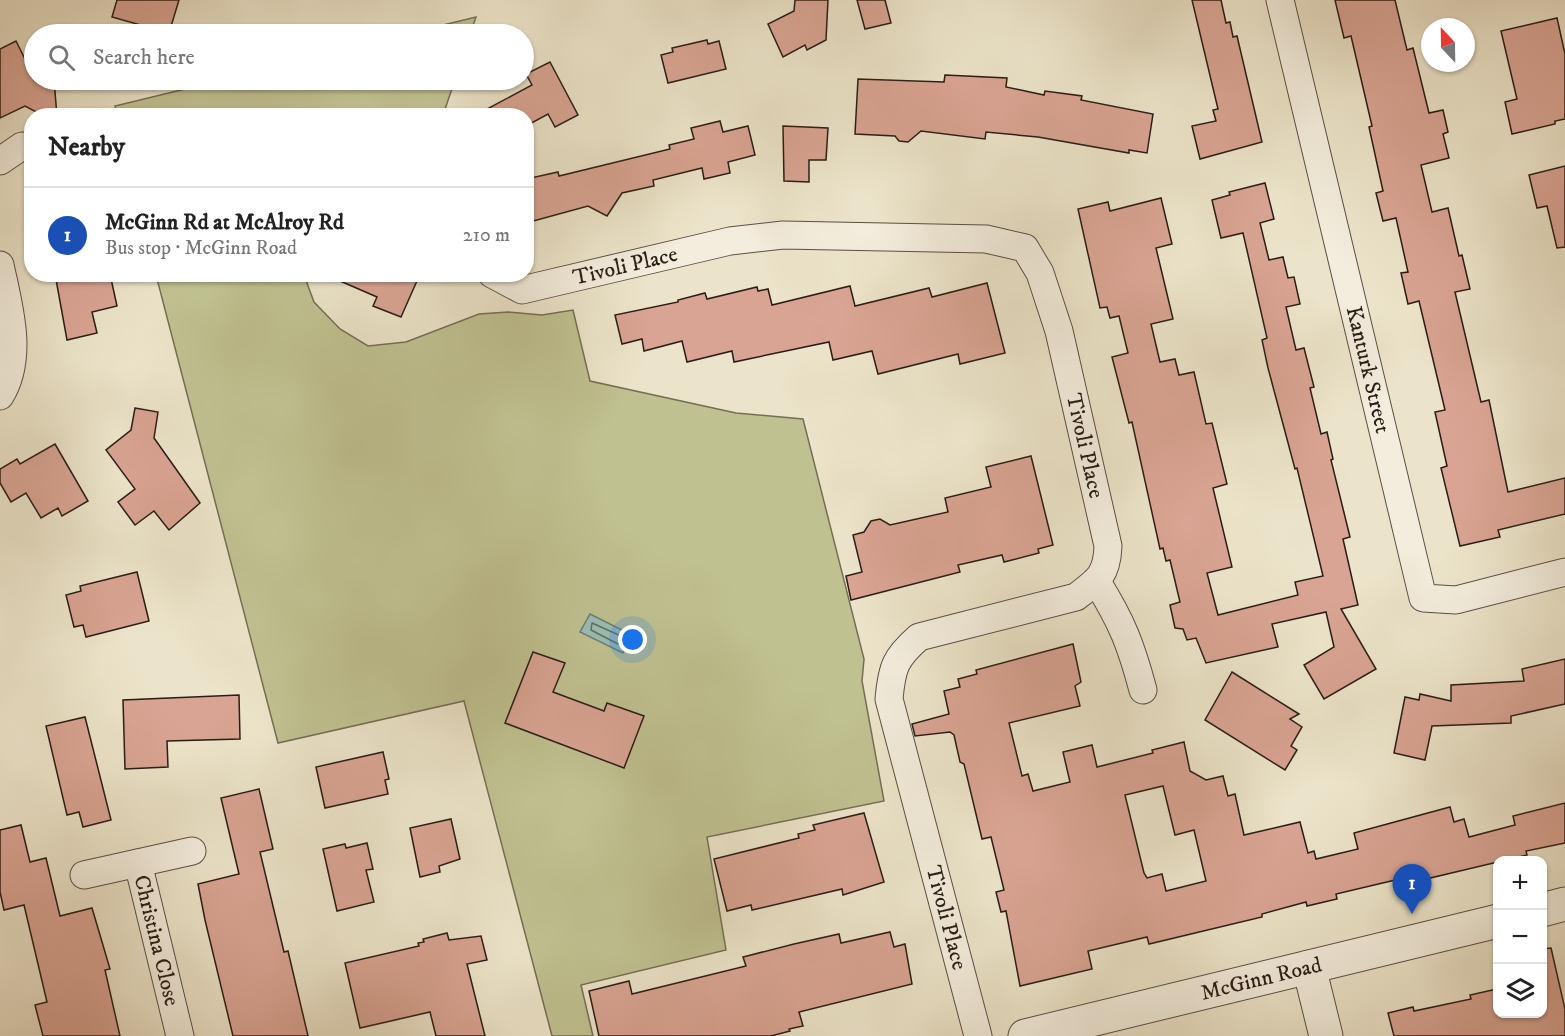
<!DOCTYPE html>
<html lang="en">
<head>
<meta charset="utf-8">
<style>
	:root { --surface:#fff; --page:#f2f2f2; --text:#222; --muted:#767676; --line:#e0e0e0; --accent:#8f2418 }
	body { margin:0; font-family:"IM FELL DW Pica",serif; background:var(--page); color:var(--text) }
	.controls { position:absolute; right:18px; bottom:18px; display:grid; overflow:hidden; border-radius:12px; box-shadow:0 2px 4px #0004 }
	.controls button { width:54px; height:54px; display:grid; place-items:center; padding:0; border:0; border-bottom:2px solid var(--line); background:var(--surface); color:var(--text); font:30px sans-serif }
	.compass { position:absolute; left:1421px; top:18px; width:54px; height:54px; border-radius:50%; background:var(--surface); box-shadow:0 2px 4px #0004; rotate:338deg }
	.you { position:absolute; left:633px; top:640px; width:21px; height:21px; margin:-15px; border:4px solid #fff; border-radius:50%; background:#1a73e8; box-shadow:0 0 0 9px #1a73e833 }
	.badge { display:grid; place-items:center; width:39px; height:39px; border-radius:50%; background:var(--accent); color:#fff; font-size:20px; font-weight:700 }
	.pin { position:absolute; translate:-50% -50px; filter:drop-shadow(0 2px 3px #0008) }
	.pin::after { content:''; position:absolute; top:32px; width:21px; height:18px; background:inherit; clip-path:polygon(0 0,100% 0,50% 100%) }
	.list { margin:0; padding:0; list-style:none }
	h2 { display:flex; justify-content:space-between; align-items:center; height:78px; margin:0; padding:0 24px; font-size:26px }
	h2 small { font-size:20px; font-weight:400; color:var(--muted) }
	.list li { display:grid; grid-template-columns:39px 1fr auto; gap:18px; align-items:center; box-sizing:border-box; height:96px; padding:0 24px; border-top:2px solid var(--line) }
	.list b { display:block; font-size:22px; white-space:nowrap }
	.list p { margin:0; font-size:20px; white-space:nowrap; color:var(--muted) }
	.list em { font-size:20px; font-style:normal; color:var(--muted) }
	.icon { flex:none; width:33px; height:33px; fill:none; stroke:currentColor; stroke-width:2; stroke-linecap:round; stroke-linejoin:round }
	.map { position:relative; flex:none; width:1565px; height:1036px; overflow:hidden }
	.search { position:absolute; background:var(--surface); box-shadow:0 2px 4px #0004; left:24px; top:24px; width:510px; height:66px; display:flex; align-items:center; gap:15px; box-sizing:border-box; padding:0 21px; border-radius:33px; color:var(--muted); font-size:22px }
	.panel { position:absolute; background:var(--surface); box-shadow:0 2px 4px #0004; left:24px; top:108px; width:510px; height:174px; border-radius:24px }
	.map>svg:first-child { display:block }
	.green { fill:#c0c191; stroke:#746f54; stroke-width:1.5 }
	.water { fill:#99bfb4; stroke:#6c7e75; stroke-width:1.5 }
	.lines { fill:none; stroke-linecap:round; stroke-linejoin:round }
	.shore { stroke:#616e66; stroke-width:1.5 }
	.building { fill:#d9a493; stroke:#291d17; stroke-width:1.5; fill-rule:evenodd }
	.minor-casing { stroke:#5a4f44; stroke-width:29 }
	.tertiary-casing { stroke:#5a4f44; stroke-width:35 }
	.minor { stroke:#f3eddd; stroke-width:27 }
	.tertiary { stroke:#f3eddd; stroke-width:33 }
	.labels { text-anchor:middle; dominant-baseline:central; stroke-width:4.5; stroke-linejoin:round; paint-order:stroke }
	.street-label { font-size:22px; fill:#291d17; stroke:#f3eddd }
</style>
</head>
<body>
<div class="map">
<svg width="1565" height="1036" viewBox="0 0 1565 1036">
	<rect width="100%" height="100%" fill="#ece4ca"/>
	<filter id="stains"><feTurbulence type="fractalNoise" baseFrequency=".00333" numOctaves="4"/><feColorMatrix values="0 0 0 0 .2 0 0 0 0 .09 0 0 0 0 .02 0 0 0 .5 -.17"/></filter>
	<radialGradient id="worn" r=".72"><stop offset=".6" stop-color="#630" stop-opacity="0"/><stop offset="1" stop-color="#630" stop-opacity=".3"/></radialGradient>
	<!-- green -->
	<g class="green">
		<path d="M476 17 470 34H406Z"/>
		<path d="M222 80H455L443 115H117L115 106Z"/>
		<path d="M156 275H304L314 302 340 329 368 346 406 342 479 314 508 312 542 315 573 310 590 381 736 413 803 419 864 659 862 681 884 801 707 837 726 950 581 985 593 1036H552L464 701 278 743Z"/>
	</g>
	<!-- water -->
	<path class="water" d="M590 614 632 635 623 653 580 632Z"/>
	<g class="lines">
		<!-- shore -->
		<path class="shore" d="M592 623 621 636V642L618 644 591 630Z"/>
	</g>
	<!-- building -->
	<g class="building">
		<path d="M117 0H179L169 33 112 17Z"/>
		<path d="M795 0H828L826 40 807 50 805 45 783 57 768 24 794 11Z"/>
		<path d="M857 0H885L891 23 865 29Z"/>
		<path d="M1192 0H1221L1226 23 1230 22 1233 37 1237 36 1262 142 1200 159 1192 126 1216 121 1213 110 1218 109Z"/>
		<path d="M1335 0H1395L1407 50 1413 48 1429 113 1443 110 1448 132 1443 134 1449 158 1421 165 1432 212 1448 208 1459 256 1462 255 1470 289 1455 292 1481 402 1489 400 1508 492 1565 478V514L1498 530 1500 537 1460 546 1441 468 1447 466 1435 412 1445 410 1419 301 1408 304 1401 273 1408 272 1396 218 1383 221 1376 193 1383 191 1369 127 1372 126 1351 36 1344 38Z"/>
		<path d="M1557 18 1565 54V119L1555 121V124L1512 134 1505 102 1517 99 1501 31Z"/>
		<path d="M707 40 708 44 719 41 726 69 668 83 661 55 673 52 672 48Z"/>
		<path d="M16 41 25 59 34 54V80H54L57 116H44L25 106 0 118V49Z"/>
		<path d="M550 62 578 115 555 127 548 114 526 126V116H474L532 85 526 74Z"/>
		<path d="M945 75 1007 78 1006 87 1044 95 1045 91 1082 96 1081 100 1153 114 1147 153 1129 150V153L1038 137 986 132 985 139 921 131 908 142 899 141 895 136 855 134 858 79 944 82Z"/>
		<path d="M720 121 723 132 748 126 755 155 728 162 730 173 704 179 702 168 653 180 654 186 622 193 607 216 588 206 526 223V179L558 172 559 176 670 149 669 145 694 139 691 128Z"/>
		<path d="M783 126 828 128 826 160H809V182L784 181Z"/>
		<path d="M1565 166V247L1557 248 1547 206 1537 208 1529 175Z"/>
		<path d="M1265 183 1274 219 1260 223 1269 260 1283 257 1288 278 1294 277 1300 304 1286 307 1296 350 1304 348 1314 387 1310 388 1321 434 1327 432 1333 459 1331 460 1350 537 1343 539 1358 605 1341 609 1376 669 1324 699 1304 665 1334 647 1326 612 1272 624 1278 647 1206 663 1196 638 1187 640 1183 629 1175 628 1170 605 1180 602 1170 560 1166 561 1163 548 1160 549 1132 422 1129 423 1112 357 1128 353 1119 316 1110 318 1107 307 1100 308 1078 209 1108 202 1110 211 1161 198 1172 244 1156 248 1173 319 1151 324 1160 362 1175 359 1179 375 1194 372 1206 424 1212 423 1227 484 1213 488 1232 567 1207 573 1218 615 1298 595 1295 582 1323 576 1297 468 1295 469 1268 368 1262 340 1267 338 1243 233 1221 238 1212 200 1230 195 1229 192Z"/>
		<path d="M55 274H110L117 306 92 312 97 333 67 340Z"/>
		<path d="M324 274H420L401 317 373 306 377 297Z"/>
		<path d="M987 283 1005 353 960 364 958 354 878 374 872 351 833 360 829 342 734 362 732 351 687 362 682 341 644 351 642 339 622 344 615 315 678 302V300L705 293 707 299 757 287 758 291 768 289 772 305 850 286 855 306 929 288 932 297Z"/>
		<path d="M135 408 158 412 154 438 200 503 169 530 154 511 135 525 118 502 135 489 106 450 131 430Z"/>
		<path d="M55 444 88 501 62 516 58 508 41 518 26 493 11 502 0 483V469L17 459 20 464Z"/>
		<path d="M1031 456 1053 545 1038 549 1039 553 1004 562 1002 555 958 565 960 572 851 600 846 576 862 572 853 535 864 532 871 521 880 519 890 525 948 512 945 498 991 487 986 467Z"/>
		<path d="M137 572 149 621 86 637 83 625 74 627 66 595 81 591 80 586Z"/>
		<path d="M1073 644 1081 682 1075 686 1080 706 1009 723 1022 776 1028 774 1033 791 1070 782 1063 752 1092 745 1097 767 1153 753 1152 750 1184 742 1190 771 1206 780 1223 776 1228 796 1235 794 1244 835 1300 822 1308 853 1314 851 1316 859 1358 849 1354 833 1450 807 1454 822 1464 819 1469 837 1515 825 1513 816 1565 803V843L1526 851 1527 855 1426 879 1425 873 1336 894 1337 899 1307 906 1306 902 1262 914V917L1149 944 1147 937 1088 951 1092 969 1020 986 1006 911 1001 912 996 892 1004 890 991 837 982 839 964 764 960 762 954 735 950 732 915 736 912 724 949 714 944 691 960 687 958 679 977 674 976 670ZM1163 786 1175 835 1194 830 1206 881 1166 891 1162 874 1147 878 1144 873 1125 795Z"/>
		<path d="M533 652 565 663 553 692 604 711 607 703 644 716 624 768 505 723Z"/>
		<path d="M1565 659V704L1511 716V723L1432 726 1425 760 1394 753 1405 697 1419 700 1420 694 1451 701V685L1524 681 1522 669Z"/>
		<path d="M1232 672 1299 714 1290 719 1302 727 1291 746 1297 750 1285 770 1205 720Z"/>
		<path d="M239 695 240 739 167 741 168 767 125 769 123 700Z"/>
		<path d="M85 717 111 820 83 827 79 812 67 815 46 726Z"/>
		<path d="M383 752 389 779 385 780 388 794 325 808 316 767Z"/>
		<path d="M259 789 273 849 260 852 284 952 288 951 308 1036H233L205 920 198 884 239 874 221 798Z"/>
		<path d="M864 813 884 882 843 895 842 889 752 910 751 905 727 911 714 859 799 838 798 834 815 830 813 825Z"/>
		<path d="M451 819 460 859 439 866 440 872 420 877 410 828Z"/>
		<path d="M21 825 30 862 46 858 60 916 92 908 110 969 105 970 120 1036H43L35 1005 47 1002 24 905 4 910 0 892V830Z"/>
		<path d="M367 843 373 869 366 870 374 902 337 911 323 849 345 844 346 848Z"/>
		<path d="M890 932 894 947 905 944 912 984 799 1012 803 1026 789 1029 790 1031 771 1036H599L589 991 629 981 632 994 746 966 743 957 794 944 839 934 841 943Z"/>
		<path d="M447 933 449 940 481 936 487 960 467 964 485 1036H436L430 1012 360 1028 345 963 419 946 418 943 424 942 423 939Z"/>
		<path d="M1551 948 1565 1009V1036H1394L1388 1013 1413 1007 1414 1011 1471 999 1470 995 1497 989V1014H1542V949Z"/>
	</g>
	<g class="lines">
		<defs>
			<g id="minor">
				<path id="s1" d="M1280 0 1423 598 1456 600 1565 572"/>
				<path d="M0 161 22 146"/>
				<path d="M0 265C9 307 24 357 0 396"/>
				<path id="s2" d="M492 274 522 290 730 241 783 235 986 239 1025 248 1040 273 1059 331 1108 546C1107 574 1099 580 1076 597L919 637C895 658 892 667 889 699L978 1036"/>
				<path d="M1097 582C1122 622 1131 645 1143 690"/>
				<path d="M138 863 192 851"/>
				<path id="s3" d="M84 875 138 863 180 1036"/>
			</g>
			<g id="tertiary">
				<path d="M1542 910 1565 904"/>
				<path d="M1309 967 1326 1036"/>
				<path id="s4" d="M1025 1036 1498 921"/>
			</g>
		</defs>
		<!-- minor casing -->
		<use href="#minor" class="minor-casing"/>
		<!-- tertiary casing -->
		<use href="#tertiary" class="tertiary-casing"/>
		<!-- minor -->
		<use href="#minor" class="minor"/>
		<!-- tertiary -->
		<use href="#tertiary" class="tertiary"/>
	</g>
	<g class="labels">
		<!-- street labels -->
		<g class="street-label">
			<text stroke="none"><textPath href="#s2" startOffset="140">Tivoli Place</textPath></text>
			<text stroke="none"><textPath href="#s1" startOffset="380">Kanturk Street</textPath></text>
			<text stroke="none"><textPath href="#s2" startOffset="752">Tivoli Place</textPath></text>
			<text stroke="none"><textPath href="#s2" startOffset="1378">Tivoli Place</textPath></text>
			<text stroke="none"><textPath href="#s3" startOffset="135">Christina Close</textPath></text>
			<text stroke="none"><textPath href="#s4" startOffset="243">McGinn Road</textPath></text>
		</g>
	</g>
	<rect width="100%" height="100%" filter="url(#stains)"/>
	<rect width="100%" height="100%" fill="url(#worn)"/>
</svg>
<div class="controls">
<button>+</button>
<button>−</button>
<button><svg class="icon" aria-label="layers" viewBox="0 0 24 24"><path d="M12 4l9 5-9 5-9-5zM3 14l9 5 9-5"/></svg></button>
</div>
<svg class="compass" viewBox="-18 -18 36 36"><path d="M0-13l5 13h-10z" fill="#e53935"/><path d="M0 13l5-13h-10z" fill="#767676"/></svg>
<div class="you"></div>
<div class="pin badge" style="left:1412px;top:914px;background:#1a4fb4">1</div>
<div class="search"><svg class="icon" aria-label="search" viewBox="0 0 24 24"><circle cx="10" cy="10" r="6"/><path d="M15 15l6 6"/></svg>Search here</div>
<section class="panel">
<h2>Nearby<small></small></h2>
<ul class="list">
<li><span class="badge" style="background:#1a4fb4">1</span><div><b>McGinn Rd at McAlroy Rd</b><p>Bus stop · McGinn Road</p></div><em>210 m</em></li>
</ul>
</section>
</div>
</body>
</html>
